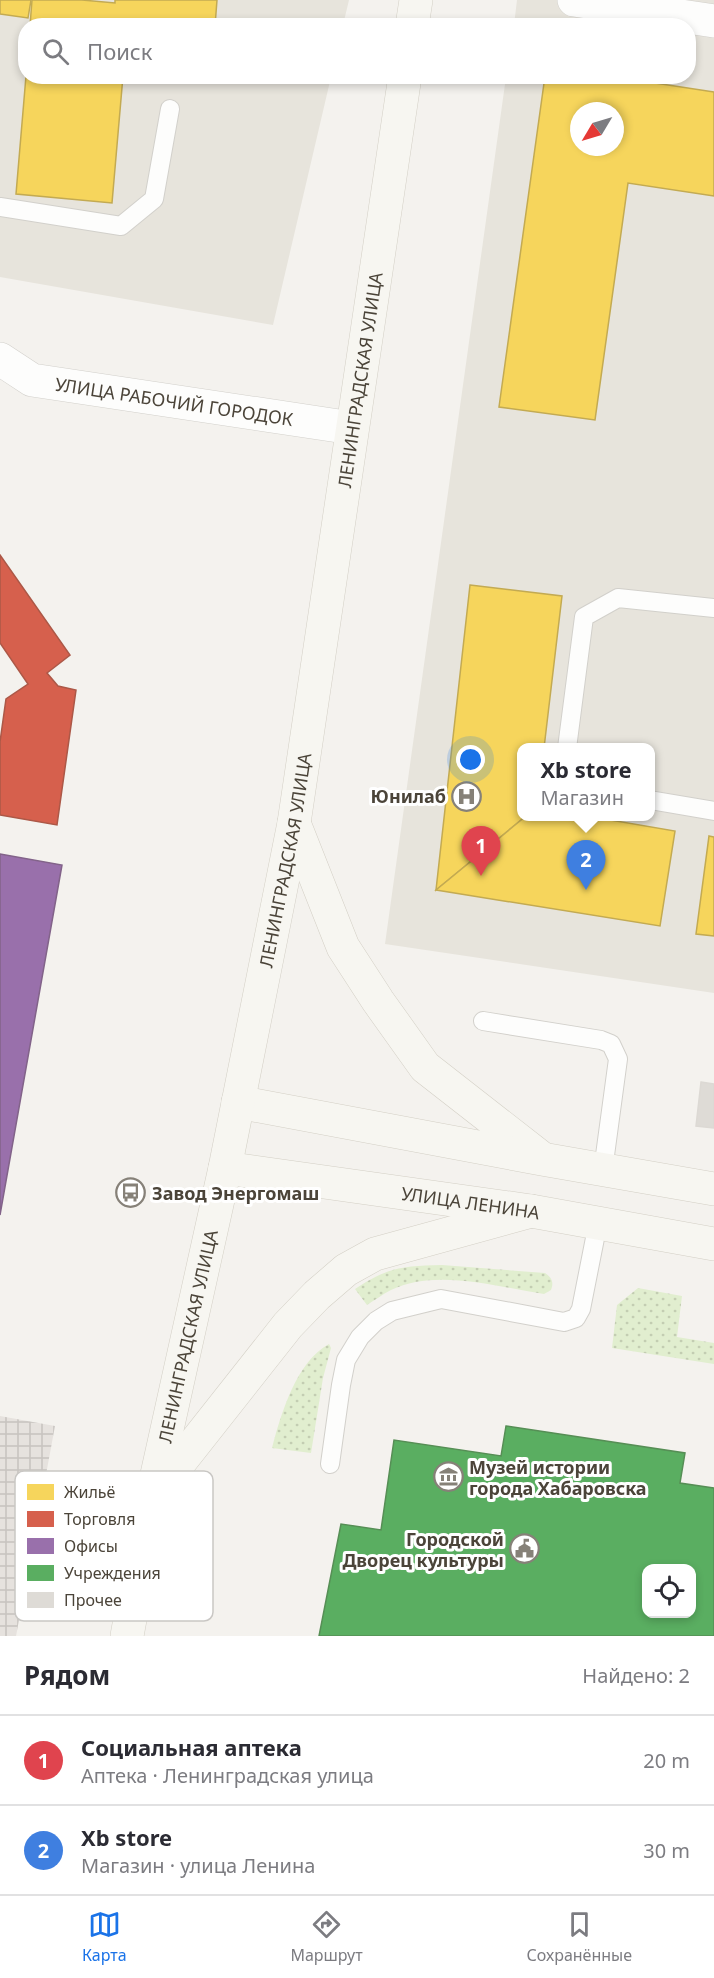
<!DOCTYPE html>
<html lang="ru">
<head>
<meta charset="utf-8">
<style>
	:root { --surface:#fff; --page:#f2f2f3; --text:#2b2b33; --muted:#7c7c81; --line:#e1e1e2; --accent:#1a73e8 }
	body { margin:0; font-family:"Noto Sans",sans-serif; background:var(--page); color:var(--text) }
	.controls { position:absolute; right:18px; bottom:18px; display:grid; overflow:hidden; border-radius:12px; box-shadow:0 3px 9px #0003 }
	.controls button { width:54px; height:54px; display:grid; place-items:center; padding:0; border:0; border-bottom:2px solid var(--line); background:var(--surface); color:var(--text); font:30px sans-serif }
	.compass { position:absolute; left:570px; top:102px; width:54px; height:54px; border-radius:50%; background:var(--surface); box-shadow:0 3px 9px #0003; rotate:232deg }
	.you { position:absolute; left:471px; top:760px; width:21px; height:21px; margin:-15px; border:4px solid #fff; border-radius:50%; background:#1a73e8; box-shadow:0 0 0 9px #1a73e833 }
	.badge { display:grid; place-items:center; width:39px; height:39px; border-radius:50%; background:var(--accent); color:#fff; font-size:20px; font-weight:700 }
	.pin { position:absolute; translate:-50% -50px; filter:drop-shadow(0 2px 3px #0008) }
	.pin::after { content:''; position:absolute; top:32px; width:21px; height:18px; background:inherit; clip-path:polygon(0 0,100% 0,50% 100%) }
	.popup { position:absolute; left:517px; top:743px; width:138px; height:78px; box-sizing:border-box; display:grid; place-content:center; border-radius:12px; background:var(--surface); filter:drop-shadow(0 2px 4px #0005); font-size:20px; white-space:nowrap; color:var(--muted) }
	.popup b { font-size:22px; color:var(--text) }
	.popup::after { content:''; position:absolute; left:50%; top:100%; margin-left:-12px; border:12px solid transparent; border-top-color:var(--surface) }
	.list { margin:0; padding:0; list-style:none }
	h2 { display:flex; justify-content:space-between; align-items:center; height:78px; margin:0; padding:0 24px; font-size:26px }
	h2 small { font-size:20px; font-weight:400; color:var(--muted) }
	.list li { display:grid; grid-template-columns:39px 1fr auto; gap:18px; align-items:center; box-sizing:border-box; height:90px; padding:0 24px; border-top:2px solid var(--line) }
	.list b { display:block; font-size:22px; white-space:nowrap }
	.list p { margin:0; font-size:20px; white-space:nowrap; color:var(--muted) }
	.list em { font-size:20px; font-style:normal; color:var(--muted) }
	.icon { flex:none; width:33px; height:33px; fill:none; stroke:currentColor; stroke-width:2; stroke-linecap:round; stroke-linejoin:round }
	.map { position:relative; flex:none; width:714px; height:1636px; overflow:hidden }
	.search { position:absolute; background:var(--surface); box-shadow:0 3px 9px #0003; left:18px; right:18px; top:18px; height:66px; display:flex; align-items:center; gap:15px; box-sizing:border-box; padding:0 21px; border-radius:24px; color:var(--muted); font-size:22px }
	.sheet { height:258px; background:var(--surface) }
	nav { display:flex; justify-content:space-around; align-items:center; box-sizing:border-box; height:84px; border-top:2px solid var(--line); background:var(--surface); font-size:16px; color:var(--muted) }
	nav a { display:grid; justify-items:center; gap:3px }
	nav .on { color:var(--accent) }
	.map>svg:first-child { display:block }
	.residential { fill:#e7e4dc; fill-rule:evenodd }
	.industrial { fill:url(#industrial-grid) }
	.grass { fill:url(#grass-dots) }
	.homes { fill:#f6d55c; stroke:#c3aa52; stroke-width:1.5; fill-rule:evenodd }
	.shops { fill:#d6604d; stroke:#ac5847; stroke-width:1.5 }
	.offices { fill:#9970ab; stroke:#826389; stroke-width:1.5 }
	.public { fill:#5aae61; stroke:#568e55; stroke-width:1.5; fill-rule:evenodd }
	.building { fill:#dedbd6; stroke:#dcd9d4; stroke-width:1.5 }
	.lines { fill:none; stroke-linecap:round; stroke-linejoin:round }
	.service-casing { stroke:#d2d0cb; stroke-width:20 }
	.minor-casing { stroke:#d2d0cb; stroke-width:34 }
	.secondary-casing { stroke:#d3cfc5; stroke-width:34 }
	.service { stroke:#fdfdfc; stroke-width:18 }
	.minor { stroke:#fdfdfc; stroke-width:33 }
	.secondary { stroke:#f7f6f1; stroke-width:33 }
	.labels { text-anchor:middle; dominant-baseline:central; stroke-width:6; stroke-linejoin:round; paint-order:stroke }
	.street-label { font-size:18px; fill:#4b4439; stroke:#fff }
	.poi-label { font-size:18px; font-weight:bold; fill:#4b4439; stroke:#fff; text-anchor:end }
	.key { fill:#fff; stroke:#c9c7c4; stroke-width:1.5 }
	.key-label { font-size:16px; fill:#4b4439 }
</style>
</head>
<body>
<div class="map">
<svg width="714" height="1636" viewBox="0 0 714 1636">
	<defs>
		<pattern id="industrial-grid" width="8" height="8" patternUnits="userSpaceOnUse" patternTransform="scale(1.5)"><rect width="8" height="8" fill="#e6e2de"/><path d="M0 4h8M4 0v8" fill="none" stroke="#c7c3bf"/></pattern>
		<pattern id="grass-dots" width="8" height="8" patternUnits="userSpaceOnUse" patternTransform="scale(1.5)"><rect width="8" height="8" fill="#e1eecf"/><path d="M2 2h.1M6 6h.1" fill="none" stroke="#c3cdb2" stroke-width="1.8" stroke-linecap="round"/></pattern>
	</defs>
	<rect width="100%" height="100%" fill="#f4f2ee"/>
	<!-- residential -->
	<g class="residential">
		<path d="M0 0H349L343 25 26 26V76L331 77 273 325 0 277Z"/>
		<path d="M517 0H714V993L385 944 506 77 688 76V26L514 25ZM579 111H615V147H579ZM522 748H650V816H522Z"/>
	</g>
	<!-- industrial -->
	<path class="industrial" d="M0 1416 55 1426 16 1636H0Z"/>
	<!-- grass -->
	<g class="grass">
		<path d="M442 1265 545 1273C552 1278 554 1282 551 1290L544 1294C497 1287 436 1268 391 1290 383 1294 375 1300 367 1305L355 1289C388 1267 403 1266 442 1265Z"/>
		<path d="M638 1288 682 1296 677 1337 714 1343V1364L612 1348 617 1305Z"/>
		<path d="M329 1344 331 1348 323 1378 311 1453 272 1448C281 1414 296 1362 329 1344Z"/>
	</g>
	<!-- homes -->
	<g class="homes">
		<path d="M0 0H31L28 18 0 14Z"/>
		<path d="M32 0H82L115 3V0H217L215 26H30Z"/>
		<path d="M26 76H123L112 203 16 194Z"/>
		<path d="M545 76H609L714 92V196L628 183 595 420 499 407ZM579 111H615V147H579Z"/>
		<path d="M470 585 562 596 544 748H522V816H526L436 890Z"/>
		<path d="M526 816H587L675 831 660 926 436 890Z"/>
		<path d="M709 836 714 837V936L696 934Z"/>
	</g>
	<!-- shops -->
	<path class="shops" d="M0 555 70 655 47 673 58 686 76 690 57 825 0 815V742L6 699 28 684 0 643Z"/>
	<!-- offices -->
	<path class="offices" d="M0 854 62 865 0 1215Z"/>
	<!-- public -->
	<path class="public" d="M506 1426 685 1453 680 1483 714 1488V1636H319L341 1524 381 1530 394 1440 501 1456ZM646 1568H692V1614H646Z"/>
	<!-- building -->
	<path class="building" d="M701 1082 714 1084V1128L696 1126Z"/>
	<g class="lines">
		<defs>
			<g id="service">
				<path d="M0 207 121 226 154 199 170 109"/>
				<path d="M567 748 584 617 618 598 714 608"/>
				<path d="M650 800 714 811"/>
				<path d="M483 1021 601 1040 611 1044 618 1059 603 1170"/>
				<path d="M330 1464 341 1385 346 1360 360 1337 376 1321 392 1311 441 1299 564 1322 576 1318 581 1309 598 1223"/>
			</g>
			<g id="minor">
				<path d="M574 0 714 21"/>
				<path id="s1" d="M0 359 32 380 352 428"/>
			</g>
			<g id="secondary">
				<path d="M412 26 416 0"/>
				<path d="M294 823 343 947 378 1001 425 1067 539 1156"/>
				<path d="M238 1102 542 1159 714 1189"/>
				<path id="s2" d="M225 1168 531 1211 714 1244"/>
				<path d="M157 1491 288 1325 317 1295 346 1270 375 1254 531 1211"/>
				<path id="s3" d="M127 1636 152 1497 225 1168 294 823 405 76"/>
			</g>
		</defs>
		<!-- service casing -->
		<use href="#service" class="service-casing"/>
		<!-- minor casing -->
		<use href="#minor" class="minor-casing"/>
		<!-- secondary casing -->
		<use href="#secondary" class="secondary-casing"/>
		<!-- service -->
		<use href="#service" class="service"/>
		<!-- minor -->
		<use href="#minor" class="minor"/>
		<!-- secondary -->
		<use href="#secondary" class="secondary"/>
	</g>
	<!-- icons -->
	<defs>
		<symbol id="hospital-ring" viewBox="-11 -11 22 22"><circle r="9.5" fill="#fff" stroke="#868178" stroke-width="1.5"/><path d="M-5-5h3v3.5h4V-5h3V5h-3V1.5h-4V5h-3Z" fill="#868178"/></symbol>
		<symbol id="bus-ring" viewBox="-11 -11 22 22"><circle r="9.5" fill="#fff" stroke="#868178" stroke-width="1.5"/><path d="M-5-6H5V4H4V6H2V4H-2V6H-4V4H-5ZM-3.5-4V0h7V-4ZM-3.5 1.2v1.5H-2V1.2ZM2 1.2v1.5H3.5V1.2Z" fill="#868178"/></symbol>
		<symbol id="museum-ring" viewBox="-11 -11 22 22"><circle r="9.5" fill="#fff" stroke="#868178" stroke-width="1.5"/><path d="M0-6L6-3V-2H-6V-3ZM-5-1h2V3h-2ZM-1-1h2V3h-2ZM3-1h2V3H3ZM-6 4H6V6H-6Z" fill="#868178"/></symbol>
		<symbol id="civic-ring" viewBox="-11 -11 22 22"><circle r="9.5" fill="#fff" stroke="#868178" stroke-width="1.5"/><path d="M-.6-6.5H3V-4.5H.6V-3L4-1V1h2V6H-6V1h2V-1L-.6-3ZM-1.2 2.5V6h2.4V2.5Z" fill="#868178"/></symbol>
	</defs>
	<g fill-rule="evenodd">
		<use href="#hospital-ring" x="450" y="780" width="33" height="33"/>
		<use href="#bus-ring" x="114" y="1176" width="33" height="33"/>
		<use href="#museum-ring" x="432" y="1460" width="33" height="33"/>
		<use href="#civic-ring" x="508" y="1532" width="33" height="33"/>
	</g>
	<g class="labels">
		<!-- street labels -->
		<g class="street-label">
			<text stroke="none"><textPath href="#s3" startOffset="1278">ЛЕНИНГРАДСКАЯ УЛИЦА</textPath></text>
			<text stroke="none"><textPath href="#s1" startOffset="182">УЛИЦА РАБОЧИЙ ГОРОДОК</textPath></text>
			<text stroke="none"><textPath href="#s3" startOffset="792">ЛЕНИНГРАДСКАЯ УЛИЦА</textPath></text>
			<text stroke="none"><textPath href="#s2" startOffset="248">УЛИЦА ЛЕНИНА</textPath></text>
			<text stroke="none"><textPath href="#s3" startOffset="306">ЛЕНИНГРАДСКАЯ УЛИЦА</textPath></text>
		</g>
		<!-- poi labels -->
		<g class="poi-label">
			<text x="446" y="796">Юнилаб</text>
			<text x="152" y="1193" text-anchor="start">Завод Энергомаш</text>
			<text x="469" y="1467" text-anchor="start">Музей истории<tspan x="469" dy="21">города Хабаровска</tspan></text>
			<text x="504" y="1539">Городской<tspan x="504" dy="21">Дворец культуры</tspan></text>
		</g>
	</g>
	<!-- legend -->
	<rect x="15" y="1471" width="198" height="150" rx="9" class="key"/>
	<rect x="27" y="1484" width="27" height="16" fill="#f6d55c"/>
	<rect x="27" y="1511" width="27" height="16" fill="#d6604d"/>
	<rect x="27" y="1538" width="27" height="16" fill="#9970ab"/>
	<rect x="27" y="1565" width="27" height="16" fill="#5aae61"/>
	<rect x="27" y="1592" width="27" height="16" fill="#dedbd6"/>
	<g class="key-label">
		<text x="64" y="1498">Жильё</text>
		<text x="64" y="1525">Торговля</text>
		<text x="64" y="1552">Офисы</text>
		<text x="64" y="1579">Учреждения</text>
		<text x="64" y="1606">Прочее</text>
	</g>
</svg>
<div class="controls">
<button><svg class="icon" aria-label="locate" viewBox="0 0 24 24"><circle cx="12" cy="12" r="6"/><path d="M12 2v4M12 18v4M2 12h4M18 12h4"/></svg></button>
</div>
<svg class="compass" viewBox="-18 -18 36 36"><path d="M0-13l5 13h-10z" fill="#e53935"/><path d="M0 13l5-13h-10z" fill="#7c7c81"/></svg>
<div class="you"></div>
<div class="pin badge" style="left:481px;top:876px;background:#e0444e">1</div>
<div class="pin badge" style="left:586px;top:890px;background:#3f7fe0">2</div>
<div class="popup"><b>Xb store</b>Магазин</div>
<div class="search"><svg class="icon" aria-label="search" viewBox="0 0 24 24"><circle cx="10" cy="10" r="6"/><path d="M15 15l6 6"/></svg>Поиск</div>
</div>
<section class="sheet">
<h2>Рядом<small>Найдено: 2</small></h2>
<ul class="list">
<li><span class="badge" style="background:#e0444e">1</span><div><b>Социальная аптека</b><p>Аптека · Ленинградская улица</p></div><em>20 m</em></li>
<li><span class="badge" style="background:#3f7fe0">2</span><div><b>Xb store</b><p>Магазин · улица Ленина</p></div><em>30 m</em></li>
</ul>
</section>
<nav>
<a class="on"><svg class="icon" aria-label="map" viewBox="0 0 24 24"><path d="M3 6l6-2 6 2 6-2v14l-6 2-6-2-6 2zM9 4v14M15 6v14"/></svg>Карта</a>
<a><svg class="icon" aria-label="directions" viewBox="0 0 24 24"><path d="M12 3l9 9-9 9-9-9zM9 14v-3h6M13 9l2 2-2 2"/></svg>Маршрут</a>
<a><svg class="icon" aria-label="saved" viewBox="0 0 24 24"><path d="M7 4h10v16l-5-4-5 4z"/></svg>Сохранённые</a>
</nav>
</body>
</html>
